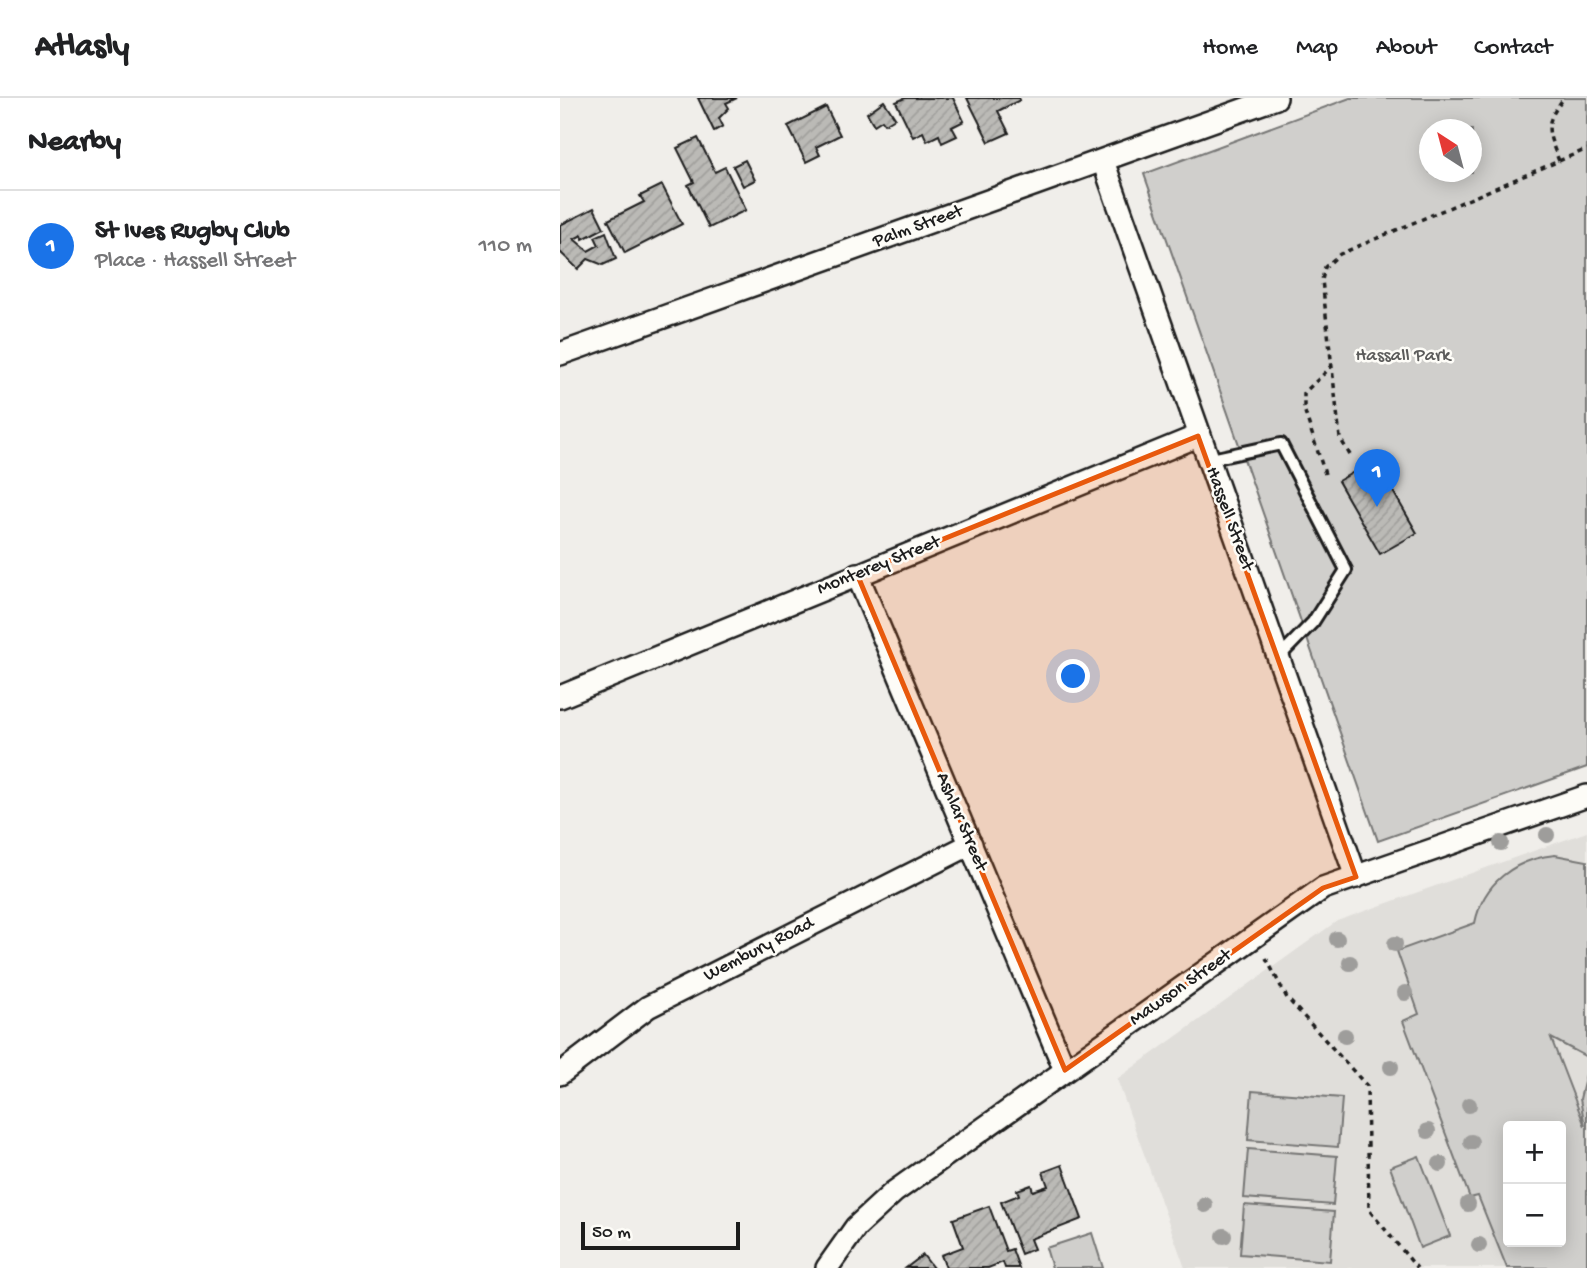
<!DOCTYPE html>
<html lang="en">
<head>
<meta charset="utf-8">
<style>
	:root { --surface:#fff; --page:#f2f2f2; --text:#202124; --muted:#757577; --line:#e0e0e0; --accent:#1a73e8 }
	body { margin:0; font-family:"Gochi Hand",sans-serif; background:var(--page); color:var(--text) }
	.controls { position:absolute; right:21px; bottom:21px; display:grid; overflow:hidden; border-radius:7px; box-shadow:0 4px 18px #0003 }
	.controls button { width:63px; height:63px; display:grid; place-items:center; padding:0; border:0; border-bottom:2px solid var(--line); background:var(--surface); color:var(--text); font:35px sans-serif }
	.compass { position:absolute; left:859px; top:21px; width:63px; height:63px; border-radius:50%; background:var(--surface); box-shadow:0 4px 18px #0003; rotate:324deg }
	.scale { position:absolute; left:21px; bottom:18px; width:159px; box-sizing:border-box; padding-left:7px; border:4px solid #1c1c1c; border-top:0; font-size:19px; line-height:24px; white-space:nowrap; color:#1c1c1c; -webkit-text-stroke:5px #fdfcf7; paint-order:stroke }
	.you { position:absolute; left:514px; top:579px; width:24px; height:24px; margin:-18px; border:5px solid #fff; border-radius:50%; background:#1a73e8; box-shadow:0 0 0 10px #1a73e833 }
	.badge { display:grid; place-items:center; width:46px; height:46px; border-radius:50%; background:var(--accent); color:#fff; font-size:23px; font-weight:700 }
	.pin { position:absolute; translate:-50% -58px; filter:drop-shadow(0 2px 4px #0008) }
	.pin::after { content:''; position:absolute; top:37px; width:24px; height:21px; background:inherit; clip-path:polygon(0 0,100% 0,50% 100%) }
	.list { margin:0; padding:0; list-style:none }
	h2 { display:flex; justify-content:space-between; align-items:center; height:91px; margin:0; padding:0 28px; font-size:30px }
	h2 small { font-size:23px; font-weight:400; color:var(--muted) }
	.list li { display:grid; grid-template-columns:46px 1fr auto; gap:21px; align-items:center; box-sizing:border-box; height:112px; padding:0 28px; border-top:2px solid var(--line) }
	.list b { display:block; font-size:26px; white-space:nowrap }
	.list p { margin:0; font-size:23px; white-space:nowrap; color:var(--muted) }
	.list em { font-size:23px; font-style:normal; color:var(--muted) }
	.map { position:relative; flex:none; width:1027px; height:1170px; overflow:hidden }
	header { display:flex; align-items:center; gap:42px; box-sizing:border-box; height:98px; padding:0 35px; background:var(--surface); border-bottom:2px solid var(--line) }
	header strong { font-size:33px }
	nav { display:flex; gap:38px; margin-inline-start:auto; font-size:24px }
	main { display:flex }
	aside { flex:1; background:var(--surface) }
	.map>svg:first-child { display:block }
	.built { fill:#e0deda; fill-rule:evenodd }
	.park { fill:#d0cfcc; stroke:#767674; stroke-width:2; fill-rule:evenodd }
	.building { fill:url(#building-hatch); stroke:#1c1c1c; stroke-width:2 }
	.lines { fill:none; stroke-linecap:round; stroke-linejoin:round }
	.service-casing { stroke:#1c1c1c; stroke-width:16 }
	.minor-casing { stroke:#1c1c1c; stroke-width:26 }
	.path { stroke:#1c1c1c; stroke-width:3.5; stroke-dasharray:5 5; stroke-linecap:butt }
	.service { stroke:#fdfcf7; stroke-width:10 }
	.minor { stroke:#fdfcf7; stroke-width:21 }
	.tree { fill:#9e9d9b }
	.marked { fill:#e8590c; fill-opacity:0.2; stroke:#e8590c; stroke-width:5; stroke-linejoin:round }
	.labels { text-anchor:middle; dominant-baseline:central; stroke-width:5; stroke-linejoin:round; paint-order:stroke }
	.street-label { font-size:19px; fill:#1c1c1c; stroke:#fdfcf7 }
	.park-label { font-size:19px; fill:#5b5b5a; stroke:#fdfcf7 }
</style>
</head>
<body>
<header>
<strong>Atlasly</strong>
<nav><a>Home</a><a>Map</a><a>About</a><a>Contact</a></nav>
</header>
<main>
<aside>
<h2>Nearby<small></small></h2>
<ul class="list">
<li><span class="badge">1</span><div><b>St Ives Rugby Club</b><p>Place · Hassell Street</p></div><em>110 m</em></li>
</ul>
</aside>
<div class="map">
<svg width="1027" height="1170" viewBox="0 0 1027 1170">
	<defs>
		<pattern id="building-hatch" width="6" height="6" patternUnits="userSpaceOnUse" patternTransform="scale(1.75)"><rect width="6" height="6" fill="#bbbab6"/><path d="M-1 1l2-2M0 6l6-6M5 7l2-2" fill="none" stroke="#a09f9c"/></pattern>
	</defs>
	<rect width="100%" height="100%" fill="#f0eeea"/>
	<filter id="ink" filterUnits="userSpaceOnUse"><feTurbulence type="fractalNoise" baseFrequency=".0143" numOctaves="2"/><feDisplacementMap in="SourceGraphic" scale="14" xChannelSelector="R" yChannelSelector="G"/><feConvolveMatrix kernelMatrix="1 2 1 2 8 2 1 2 1" color-interpolation-filters="sRGB"/></filter>
	<g filter="url(#ink)">
		<!-- built -->
		<path class="built" d="M1027 734V1170H625L557 981 777 823ZM948 1028H1001V1144H948Z"/>
		<!-- park -->
		<g class="park">
			<path d="M790 0H1027V669L818 743 584 76ZM870 32H912V74H870Z"/>
			<path d="M995 757 1027 763V959L991 940 1025 1028 1020 1001 1027 972V1170H947L918 1098 910 1100 843 923 859 916 837 853 915 825C923 785 955 761 995 757ZM948 1028H1001V1144H948Z"/>
			<path d="M692 993 782 1000 778 1049 688 1042Z"/>
			<path d="M688 1051 777 1058 773 1107 684 1100Z"/>
			<path d="M859 1058 890 1138 860 1150 830 1069Z"/>
			<path d="M684 1107 774 1114 770 1163 680 1156Z"/>
			<path d="M532 1135 543 1170H492L486 1150Z"/>
		</g>
		<!-- building -->
		<g class="building">
			<path d="M138 0H177L166 5 169 10 159 20 163 28 154 33Z"/>
			<path d="M345 0H393L404 23 392 29 397 38 382 45 379 37 367 43 363 34 353 39 336 4Z"/>
			<path d="M407 0H459L460 2 438 13 449 35 429 44Z"/>
			<path d="M324 3 335 20 325 26 322 22 314 27 307 15Z"/>
			<path d="M266 9 280 37 256 49 260 57 246 64 228 28Z"/>
			<path d="M138 40 155 74 165 69 186 112 149 130 128 87 134 84 117 50Z"/>
			<path d="M185 62 195 82 183 88 173 68Z"/>
			<path d="M102 87 122 126 65 155 48 122 84 104 80 98Z"/>
			<path d="M34 110 44 130 23 141 22 137 14 141 28 153 39 147 35 139 46 134 56 161 43 167 28 161 18 171 0 154V127Z"/>
			<path d="M815 362 857 435 820 456 778 383Z"/>
			<path d="M502 1067 522 1121 470 1141 474 1151 461 1156 441 1104 459 1097 457 1092 471 1087 473 1093 488 1088 483 1074Z"/>
			<path d="M429 1108 446 1153 452 1151 459 1170H445L443 1164 428 1170H386L381 1157 403 1149 393 1121Z"/>
			<path d="M363 1157 373 1170H346Z"/>
		</g>
		<g class="lines">
			<defs>
				<path id="service" d="M647 362 721 346 786 472 753 524 719 559"/>
				<g id="minor">
					<path d="M543 63 796 779"/>
					<path d="M0 256 716 0"/>
					<path d="M297 476 505 972"/>
					<path d="M0 599 638 338"/>
					<path d="M0 976 88 909 411 746"/>
					<path d="M267 1170 296 1129 334 1094 763 790 1027 698"/>
				</g>
			</defs>
			<!-- service casing -->
			<use href="#service" class="service-casing"/>
			<!-- minor casing -->
			<use href="#minor" class="minor-casing"/>
			<!-- path -->
			<g class="path">
				<path d="M999 63C987 32 983 27 1004 0"/>
				<path d="M790 357 780 340 762 182 765 169 780 156 1027 51"/>
				<path d="M765 376 744 311V295L772 268"/>
				<path d="M706 860 727 900 807 988 809 1112 857 1170"/>
			</g>
			<!-- service -->
			<use href="#service" class="service"/>
			<!-- minor -->
			<use href="#minor" class="minor"/>
		</g>
		<!-- trees -->
		<g class="tree">
			<circle cx="987" cy="737" r="8"/>
			<circle cx="941" cy="745" r="8"/>
			<circle cx="777" cy="841" r="8"/>
			<circle cx="835" cy="846" r="8"/>
			<circle cx="790" cy="865" r="8"/>
			<circle cx="845" cy="895" r="8"/>
			<circle cx="785" cy="938" r="8"/>
			<circle cx="831" cy="969" r="8"/>
			<circle cx="909" cy="1007" r="8"/>
			<circle cx="868" cy="1033" r="8"/>
			<circle cx="911" cy="1044" r="8"/>
			<circle cx="880" cy="1066" r="8"/>
			<circle cx="908" cy="1106" r="8"/>
			<circle cx="645" cy="1107" r="8"/>
			<circle cx="664" cy="1138" r="8"/>
			<circle cx="919" cy="1147" r="8"/>
		</g>
	</g>
	<!-- marked area -->
	<path class="marked" d="M638 338 796 779 763 790 505 972 297 476Z"/>
	<g class="labels">
		<!-- street labels -->
		<g class="street-label">
			<text transform="translate(358 129) rotate(-20)">Palm Street</text>
			<text transform="translate(669 421) rotate(70)">Hassell Street</text>
			<text transform="translate(319 468) rotate(-22)">Monterey Street</text>
			<text transform="translate(401 724) rotate(67)">Ashlar Street</text>
			<text transform="translate(199 852) rotate(-27)">Wembury Road</text>
			<text transform="translate(621 890) rotate(-35)">Mawson Street</text>
		</g>
		<!-- park labels -->
		<g class="park-label">
			<text x="843" y="258">Hassall Park</text>
		</g>
	</g>
</svg>
<div class="controls">
<button>+</button>
<button>−</button>
</div>
<svg class="compass" viewBox="-18 -18 36 36"><path d="M0-13l5 13h-10z" fill="#e53935"/><path d="M0 13l5-13h-10z" fill="#757577"/></svg>
<div class="scale">50 m</div>
<div class="you"></div>
<div class="pin badge" style="left:817px;top:409px">1</div>
</div>
</main>
</body>
</html>
